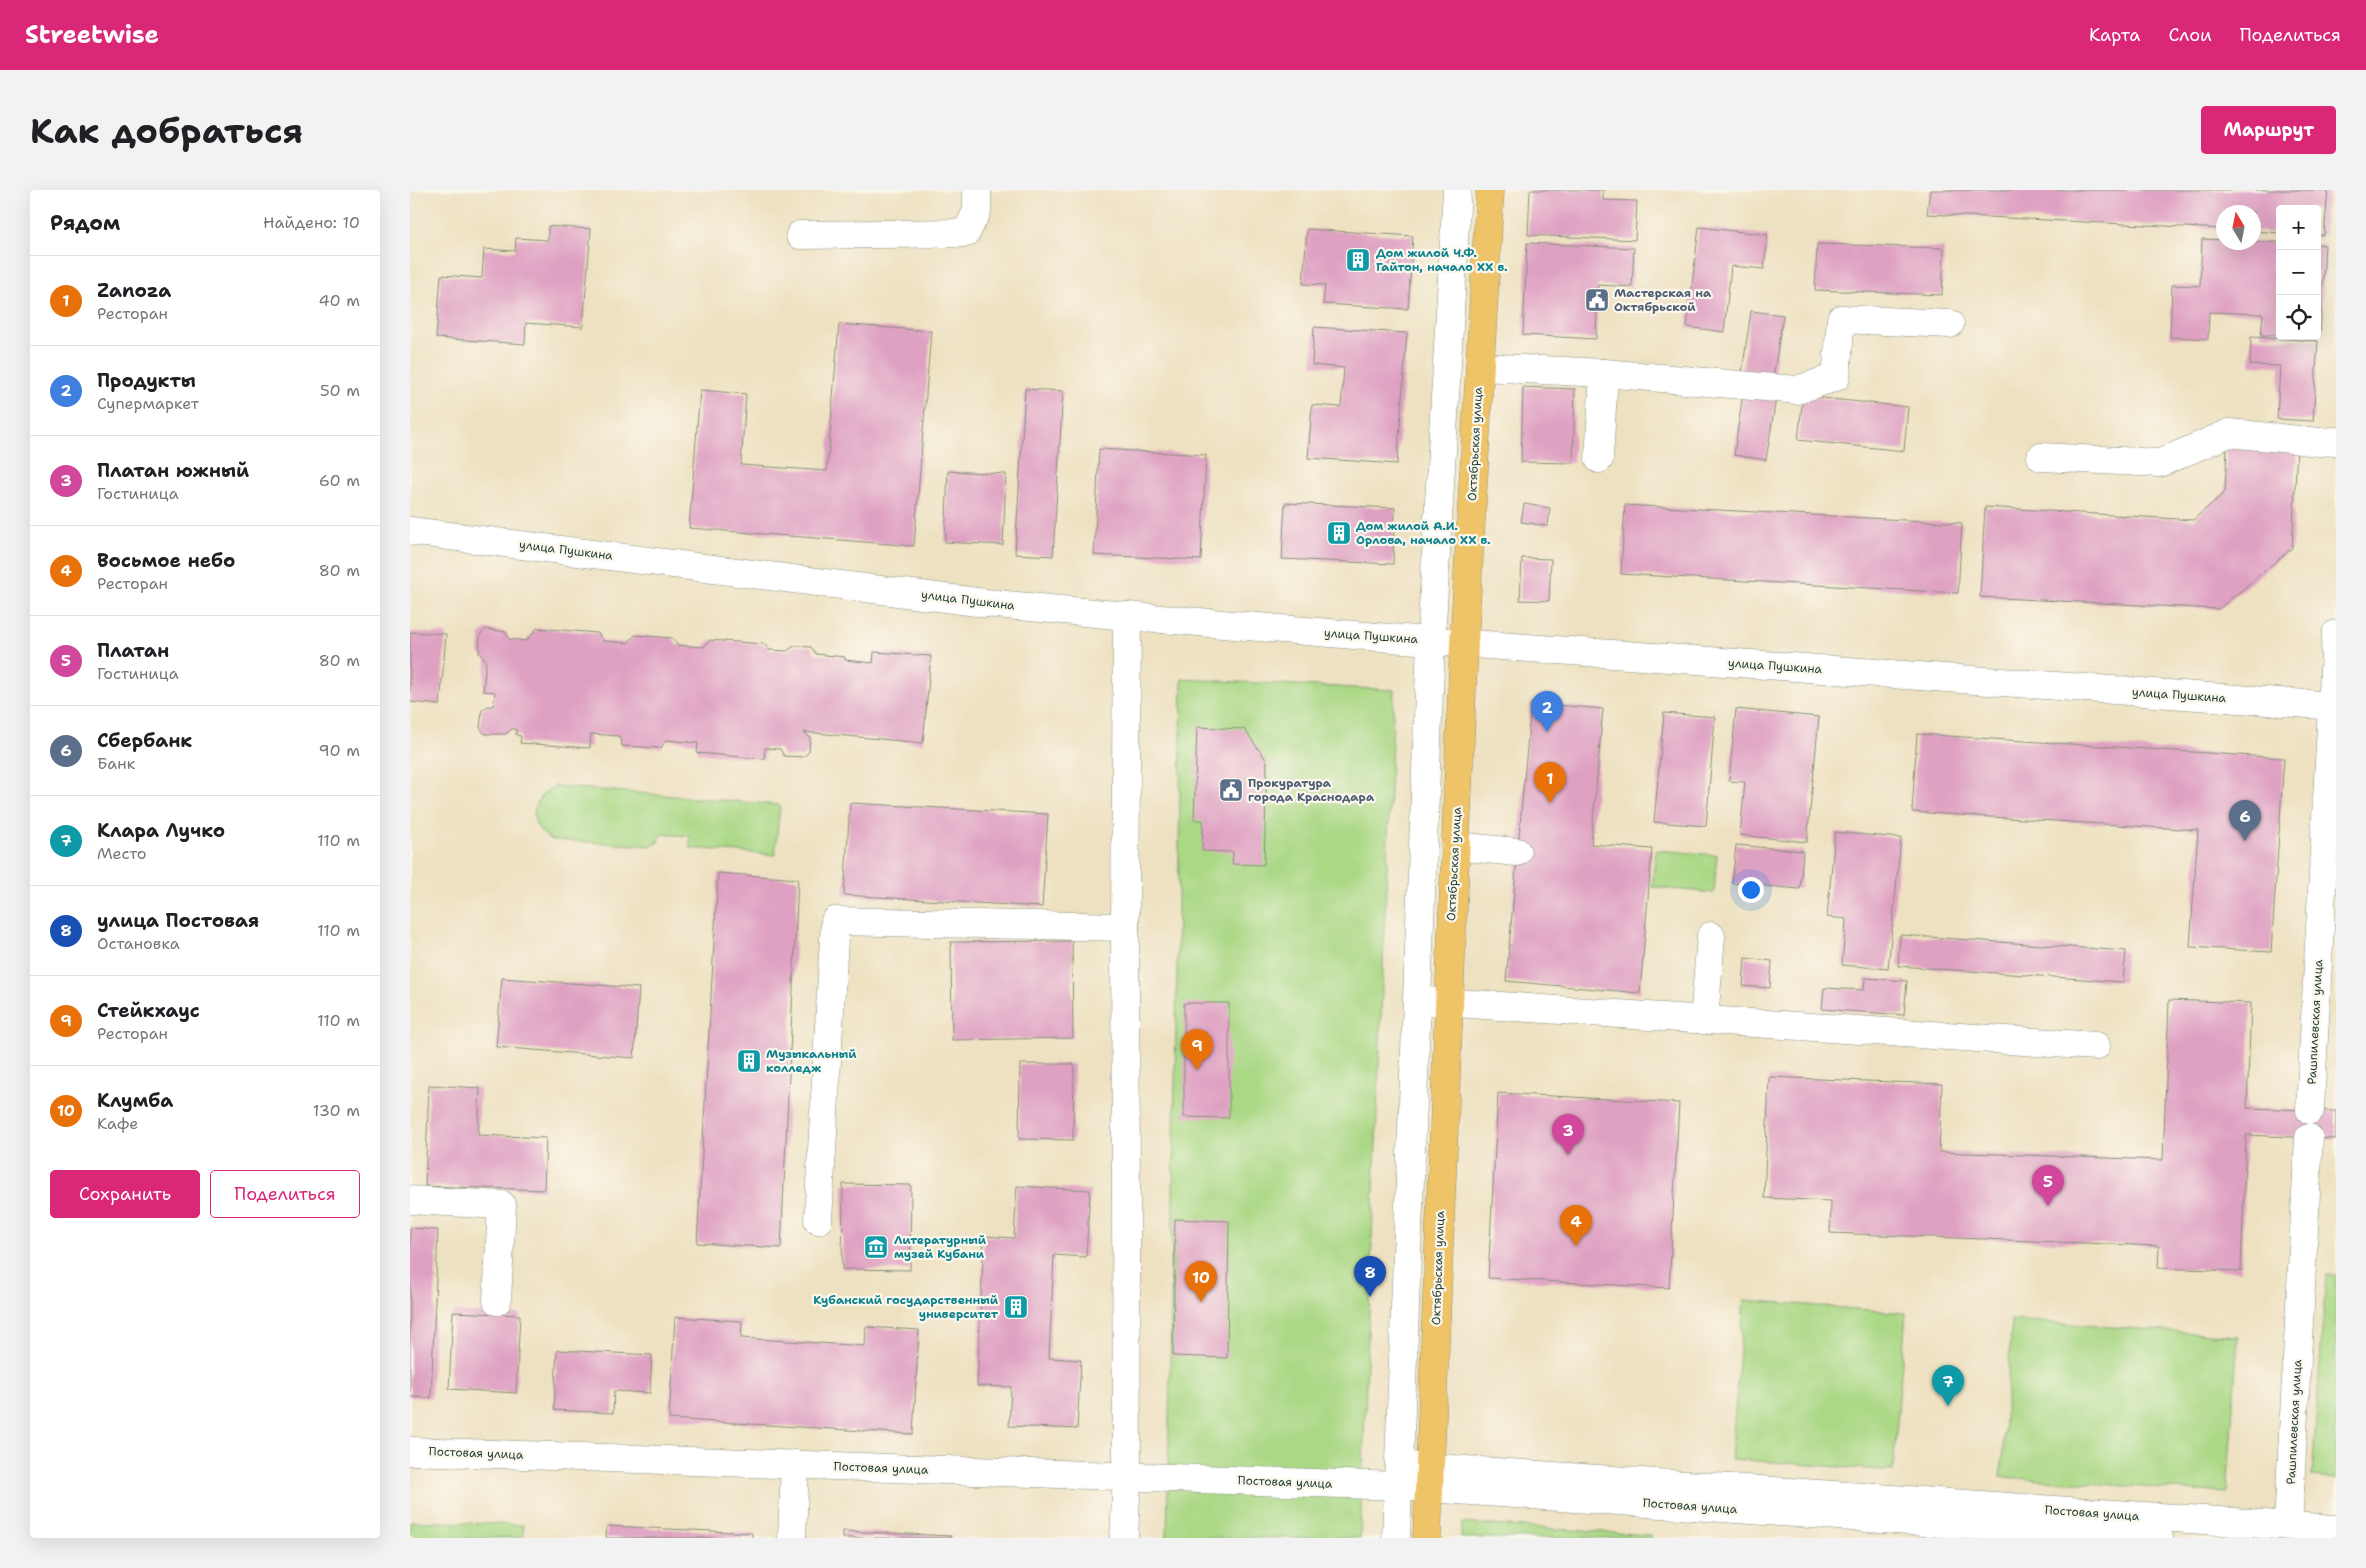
<!DOCTYPE html>
<html lang="ru">
<head>
<meta charset="utf-8">
<style>
	:root { --surface:#fff; --page:#f2f2f2; --text:#202124; --muted:#757577; --line:#e0e0e0; --accent:#db2777 }
	body { margin:0; font-family:"Shantell Sans",sans-serif; background:var(--page); color:var(--text) }
	.controls { position:absolute; right:15px; top:15px; display:grid; overflow:hidden; border-radius:5px; box-shadow:0 5px 20px #0002 }
	.controls button { width:45px; height:45px; display:grid; place-items:center; padding:0; border:0; border-bottom:1px solid var(--line); background:var(--surface); color:var(--text); font:25px sans-serif }
	.compass { position:absolute; left:1806px; top:15px; width:45px; height:45px; border-radius:50%; background:var(--surface); box-shadow:0 5px 20px #0002; rotate:350deg }
	.you { position:absolute; left:1340px; top:699px; width:18px; height:18px; margin:-12px; border:4px solid #fff; border-radius:50%; background:#1a73e8; box-shadow:0 0 0 8px #1a73e833 }
	.badge { display:grid; place-items:center; width:32px; height:32px; border-radius:50%; background:var(--accent); color:#fff; font-size:16px; font-weight:700 }
	.pin { position:absolute; translate:-50% -41px; filter:drop-shadow(0 1px 2px #0008) }
	.pin::after { content:''; position:absolute; top:26px; width:18px; height:15px; background:inherit; clip-path:polygon(0 0,100% 0,50% 100%) }
	.list { margin:0; padding:0; list-style:none }
	h2 { display:flex; justify-content:space-between; align-items:center; height:65px; margin:0; padding:0 20px; font-size:21px }
	h2 small { font-size:16px; font-weight:400; color:var(--muted) }
	.list li { display:grid; grid-template-columns:32px 1fr auto; gap:15px; align-items:center; box-sizing:border-box; height:90px; padding:0 20px; border-top:1px solid var(--line) }
	.list b { display:block; font-size:19px; white-space:nowrap }
	.list p { margin:0; font-size:16px; white-space:nowrap; color:var(--muted) }
	.list em { font-size:16px; font-style:normal; color:var(--muted) }
	.actions { display:flex; gap:10px; padding:15px 20px }
	.actions a { flex:1; padding:11px 0; border:1px solid var(--accent); border-radius:5px; text-align:center; font-size:18px; color:var(--accent) }
	.actions .main { background:var(--accent); color:#fff }
	.icon { flex:none; width:28px; height:28px; fill:none; stroke:currentColor; stroke-width:2; stroke-linecap:round; stroke-linejoin:round }
	.map { position:relative; flex:none; width:1926px; height:1348px; overflow:hidden; border-radius:5px }
	header { display:flex; align-items:center; gap:30px; box-sizing:border-box; height:70px; padding:0 25px; background:var(--accent); color:#fff }
	header strong { font-size:24px }
	nav { display:flex; gap:28px; margin-inline-start:auto; font-size:18px }
	.intro { display:flex; align-items:center; justify-content:space-between; box-sizing:border-box; height:120px; padding:0 30px }
	h1 { margin:0; font-size:35px }
	.button { padding:12px 22px; border-radius:5px; background:var(--accent); color:#fff; font-size:18px; font-weight:700 }
	main { display:flex; gap:30px; padding:0 30px }
	aside { flex:1; background:var(--surface); border-radius:5px; box-shadow:0 5px 20px #0002 }
	.map>svg:first-child { display:block }
	.green { fill:#aad885; stroke:#648a5c }
	.building { fill:#dfa1c2 }
	.lines { fill:none; stroke-linecap:round; stroke-linejoin:round }
	.minor-casing { stroke:#868f7a; stroke-width:29 }
	.major-casing { stroke:#868f7a; stroke-width:29 }
	.minor { stroke:#fff; stroke-width:28 }
	.major { stroke:#efc469; stroke-width:28 }
	.labels { text-anchor:middle; dominant-baseline:central; stroke-width:4.5; stroke-linejoin:round; paint-order:stroke }
	.culture-label { font-size:12px; font-weight:bold; fill:#0d838f; stroke:#fbf7ec; text-anchor:start }
	.service-label { font-size:12px; font-weight:bold; fill:#4e5e75; stroke:#fbf7ec; text-anchor:start }
	.street-label { font-size:12px; fill:#1f3d34; stroke:#fbf7ec }
</style>
</head>
<body>
<header>
<strong>Streetwise</strong>
<nav><a>Карта</a><a>Слои</a><a>Поделиться</a></nav>
</header>
<div class="intro"><h1>Как добраться</h1><a class="button">Маршрут</a></div>
<main>
<aside>
<h2>Рядом<small>Найдено: 10</small></h2>
<ul class="list">
<li><span class="badge" style="background:#e8710a">1</span><div><b>Zanoza</b><p>Ресторан</p></div><em>40 m</em></li>
<li><span class="badge" style="background:#3f7fe0">2</span><div><b>Продукты</b><p>Супермаркет</p></div><em>50 m</em></li>
<li><span class="badge" style="background:#d1479c">3</span><div><b>Платан южный</b><p>Гостиница</p></div><em>60 m</em></li>
<li><span class="badge" style="background:#e8710a">4</span><div><b>Восьмое небо</b><p>Ресторан</p></div><em>80 m</em></li>
<li><span class="badge" style="background:#d1479c">5</span><div><b>Платан</b><p>Гостиница</p></div><em>80 m</em></li>
<li><span class="badge" style="background:#5c6f8a">6</span><div><b>Сбербанк</b><p>Банк</p></div><em>90 m</em></li>
<li><span class="badge" style="background:#0f9aa8">7</span><div><b>Клара Лучко</b><p>Место</p></div><em>110 m</em></li>
<li><span class="badge" style="background:#1a4fb4">8</span><div><b>улица Постовая</b><p>Остановка</p></div><em>110 m</em></li>
<li><span class="badge" style="background:#e8710a">9</span><div><b>Стейкхаус</b><p>Ресторан</p></div><em>110 m</em></li>
<li><span class="badge" style="background:#e8710a">10</span><div><b>Клумба</b><p>Кафе</p></div><em>130 m</em></li>
</ul>
<div class="actions"><a class="main">Сохранить</a><a>Поделиться</a></div>
</aside>
<div class="map">
<svg width="1926" height="1348" viewBox="0 0 1926 1348">
	<rect width="100%" height="100%" fill="#fbf7ec"/>
	<filter id="ink" filterUnits="userSpaceOnUse"><feTurbulence type="fractalNoise" baseFrequency=".02" numOctaves="2"/><feDisplacementMap in="SourceGraphic" scale="10" xChannelSelector="R" yChannelSelector="G"/><feConvolveMatrix kernelMatrix="1 2 1 2 8 2 1 2 1" color-interpolation-filters="sRGB"/></filter>
	<filter id="wash" filterUnits="userSpaceOnUse"><feTurbulence type="fractalNoise" baseFrequency=".0096" numOctaves="4" result="noise"/><feDisplacementMap in="SourceGraphic" scale="20" xChannelSelector="R" yChannelSelector="G"/><feGaussianBlur stdDeviation="1.12" result="paint"/><feColorMatrix in="noise" values="0 0 0 0 0 0 0 0 0 0 0 0 0 0 0 0 0 1.4 0 .05"/><feComposite in="paint" operator="in"/></filter>
	<g filter="url(#wash)">
		<rect width="100%" height="100%" fill="#eee1c1"/>
		<!-- green -->
		<g class="green">
			<path d="M772 489 984 500 950 1348H757Z"/>
			<path d="M145 596 370 615 365 665 280 658V646L252 644 247 653 240 656 142 650C116 635 119 609 145 596Z"/>
			<path d="M1246 660 1307 665 1304 703 1242 697Z"/>
			<path d="M1916 1085H1926V1289L1902 1287Z"/>
			<path d="M1334 1110 1496 1123 1483 1281 1321 1269Z"/>
			<path d="M1602 1130 1828 1146 1817 1303 1591 1287Z"/>
			<path d="M0 1331 113 1335V1348H0Z"/>
			<path d="M1052 1333 1240 1345 1242 1348H1051Z"/>
		</g>
		<g id="blocks">
			<!-- building -->
			<g class="building">
				<path d="M1120 0H1193V10L1227 11 1225 50 1118 45Z"/>
				<path d="M1520 0H1918L1914 45H1907V19H1870V43L1844 41V22H1814V39L1517 24Z"/>
				<path d="M138 36 181 39 173 137 116 133 115 154 26 148 31 85 72 88 74 59 105 61 106 48 138 50Z"/>
				<path d="M1289 37 1358 45 1354 79 1321 76 1314 142 1277 137Z"/>
				<path d="M897 39 1003 46 998 119 913 114 915 95 893 94Z"/>
				<path d="M1792 49 1814 50V52H1870V145H1851L1853 124 1799 122 1798 149 1760 147 1762 95 1790 96Z"/>
				<path d="M1117 53 1224 58 1222 97 1188 95 1186 149 1113 145Z"/>
				<path d="M1407 54 1534 58 1532 105 1405 100Z"/>
				<path d="M1907 54 1915 55 1910 147H1907Z"/>
				<path d="M1341 121 1373 125 1363 188 1332 183Z"/>
				<path d="M429 134 521 141 504 356 279 338 290 200 336 204 331 275 417 281Z"/>
				<path d="M904 137 997 143 987 274 898 268 902 215 931 217 934 178 902 175Z"/>
				<path d="M1841 147 1908 151 1903 231 1867 229 1870 176 1840 175Z"/>
				<path d="M1113 197 1165 199 1163 273 1111 272Z"/>
				<path d="M615 199 653 201 643 366 605 364Z"/>
				<path d="M1333 203 1366 208 1356 270 1324 265Z"/>
				<path d="M1393 206 1498 217 1494 261 1388 250Z"/>
				<path d="M1817 257 1887 258 1882 358 1809 419 1570 407 1575 317 1783 330 1815 302Z"/>
				<path d="M689 259 796 265 791 370 684 365Z"/>
				<path d="M538 281 596 284 593 355 535 352Z"/>
				<path d="M875 313 985 318 983 374 872 369Z"/>
				<path d="M1114 314 1140 318 1138 336 1111 332Z"/>
				<path d="M1215 315 1552 333 1548 403 1211 384Z"/>
				<path d="M1112 368 1141 369 1139 411 1110 410Z"/>
				<path d="M127 438 188 443 193 451 218 453 225 445 263 448 267 455 294 457 300 450 355 454 359 460 377 461 384 456 401 457 406 464 435 467V470L463 473 464 462 521 466 513 553 394 542 400 548 399 562 393 567 374 566 370 559 355 558 354 569 287 563 288 553 256 550 251 558 212 556 209 546 181 544 180 558 110 553 111 546 106 545V539H102L95 544H75L70 538 72 520 78 516H83L85 502 73 501 76 470 69 463 70 445 76 439 96 442 99 449 116 451Z"/>
				<path d="M0 442 36 444 30 515 0 512Z"/>
				<path d="M1121 513 1193 519 1181 654 1242 659 1230 803 1096 791Z"/>
				<path d="M1326 519 1409 527 1397 652 1330 645 1335 592 1319 591Z"/>
				<path d="M1254 523 1305 527 1296 636 1244 632Z"/>
				<path d="M787 537 834 539 857 571 854 675 822 674 823 662 792 661 793 630H784Z"/>
				<path d="M1507 544 1874 568 1861 762 1780 757 1788 640 1502 622Z"/>
				<path d="M440 613 638 624 632 717 434 705Z"/>
				<path d="M1425 642 1491 648 1478 779 1432 775 1436 729 1417 727Z"/>
				<path d="M1326 655 1393 661 1390 699 1322 693Z"/>
				<path d="M308 683 388 689 371 1058 287 1053Z"/>
				<path d="M1490 745 1716 761 1713 792 1488 776Z"/>
				<path d="M662 751 663 848 542 850 541 752Z"/>
				<path d="M1335 768 1362 771 1360 798 1333 796Z"/>
				<path d="M92 788 229 798 224 868 86 857Z"/>
				<path d="M1455 788 1497 791 1494 825 1412 819 1414 798 1454 800Z"/>
				<path d="M1759 810 1841 813 1837 918 1926 921V949L1836 945 1831 1081 1748 1078 1749 1056 1420 1043 1421 1011 1354 1008 1359 887 1532 894 1529 962 1753 970Z"/>
				<path d="M774 813H819V928L774 927Z"/>
				<path d="M610 874H664L663 950 609 949Z"/>
				<path d="M19 895 70 898 68 945 136 948 134 1000 15 996Z"/>
				<path d="M1088 903 1269 913 1259 1098 1078 1088Z"/>
				<path d="M433 994 501 995 500 1080 432 1079Z"/>
				<path d="M607 996 680 1000 676 1067 644 1065 639 1168 671 1170 667 1239 599 1236 601 1197 567 1196 574 1046 604 1048Z"/>
				<path d="M765 1029 819 1031 817 1168 763 1166Z"/>
				<path d="M0 1038 28 1040 21 1208 0 1207Z"/>
				<path d="M43 1122 110 1125 106 1203 39 1199Z"/>
				<path d="M265 1127 332 1131 331 1148 455 1156 456 1137 509 1140 503 1244 259 1229Z"/>
				<path d="M147 1160 242 1165 240 1203 204 1201 203 1223 144 1220Z"/>
				<path d="M197 1336 342 1343V1348H196Z"/>
				<path d="M433 1341 541 1346 540 1348H433Z"/>
			</g>
		</g>
	</g>
	<g filter="url(#ink)">
		<use href="#blocks" fill-opacity="0" stroke="#868f7a" stroke-width="1"/>
		<g class="lines">
			<defs>
				<g id="minor">
					<path d="M390 45 556 43 567 21V0"/>
					<path d="M1070 177 1194 183 1387 200 1426 187 1431 129 1540 134"/>
					<path d="M1631 267 1750 273 1819 243 1910 252 1926 251"/>
					<path d="M1189 269 1194 183"/>
					<path d="M0 341 575 413 717 426 980 448 1926 516"/>
					<path d="M1045 656 1107 662"/>
					<path d="M1016 811 1686 856"/>
					<path d="M1294 830 1301 746"/>
					<path d="M1900 920 1926 444"/>
					<path d="M0 1010 92 1015 87 1111"/>
					<path d="M408 1030 425 731 715 737"/>
					<path d="M0 1261 989 1296 1749 1348"/>
					<path d="M997 1276 1926 1339"/>
					<path d="M1878 1336 1899 948"/>
					<path d="M382 1348 385 1274"/>
					<path d="M714 1348 717 1286 715 737 717 426"/>
					<path d="M986 1348 1021 451 1047 0"/>
				</g>
				<path id="major" d="M1017 1348 1054 453 1080 0"/>
			</defs>
			<!-- minor casing -->
			<use href="#minor" class="minor-casing"/>
			<!-- major casing -->
			<use href="#major" class="major-casing"/>
			<!-- minor -->
			<use href="#minor" class="minor"/>
			<!-- major -->
			<use href="#major" class="major"/>
		</g>
	</g>
	<!-- icons -->
	<defs>
		<symbol id="building-square" viewBox="-11 -11 22 22"><rect x="-9" y="-9" width="18" height="18" rx="4" fill="#0f9aa8" stroke="#fbf7ec"/><path d="M-4-6H4V6H1V3H-1V6H-4ZM-2.5-4.3h1.7v1.8h-1.7ZM.8-4.3h1.7v1.8H.8ZM-2.5-1h1.7V.8h-1.7ZM.8-1h1.7V.8H.8Z" fill="#fff"/></symbol>
		<symbol id="civic-square" viewBox="-11 -11 22 22"><rect x="-9" y="-9" width="18" height="18" rx="4" fill="#5c6f8a" stroke="#fbf7ec"/><path d="M-.6-6.5H3V-4.5H.6V-3L4-1V1h2V6H-6V1h2V-1L-.6-3ZM-1.2 2.5V6h2.4V2.5Z" fill="#fff"/></symbol>
		<symbol id="museum-square" viewBox="-11 -11 22 22"><rect x="-9" y="-9" width="18" height="18" rx="4" fill="#0f9aa8" stroke="#fbf7ec"/><path d="M0-6L6-3V-2H-6V-3ZM-5-1h2V3h-2ZM-1-1h2V3h-2ZM3-1h2V3H3ZM-6 4H6V6H-6Z" fill="#fff"/></symbol>
	</defs>
	<g fill-rule="evenodd">
		<use href="#building-square" x="934" y="56" width="28" height="28"/>
		<use href="#civic-square" x="1173" y="96" width="28" height="28"/>
		<use href="#building-square" x="915" y="329" width="28" height="28"/>
		<use href="#civic-square" x="807" y="586" width="28" height="28"/>
		<use href="#building-square" x="325" y="857" width="28" height="28"/>
		<use href="#museum-square" x="452" y="1043" width="28" height="28"/>
		<use href="#building-square" x="592" y="1103" width="28" height="28"/>
	</g>
	<g class="labels">
		<!-- culture labels -->
		<g class="culture-label">
			<text x="966" y="63">Дом жилой Ч.Ф.<tspan x="966" dy="14">Гайтон, начало XX в.</tspan></text>
			<text x="946" y="336">Дом жилой А.И.<tspan x="946" dy="14">Орлова, начало XX в.</tspan></text>
			<text x="356" y="864">Музыкальный<tspan x="356" dy="14">колледж</tspan></text>
			<text x="484" y="1050">Литературный<tspan x="484" dy="14">музей Кубани</tspan></text>
			<text x="588" y="1110" text-anchor="end">Кубанский государственный<tspan x="588" dy="14">университет</tspan></text>
		</g>
		<!-- service labels -->
		<g class="service-label">
			<text x="1204" y="103">Мастерская на<tspan x="1204" dy="14">Октябрьской</tspan></text>
			<text x="838" y="593">Прокуратура<tspan x="838" dy="14">города Краснодара</tspan></text>
		</g>
		<!-- street labels -->
		<g class="street-label">
			<text transform="translate(1065 254) rotate(-87)">Октябрьская улица</text>
			<text transform="translate(156 360) rotate(7)">улица Пушкина</text>
			<text transform="translate(558 410) rotate(7)">улица Пушкина</text>
			<text transform="translate(961 446) rotate(4)">улица Пушкина</text>
			<text transform="translate(1365 476) rotate(4)">улица Пушкина</text>
			<text transform="translate(1769 505) rotate(4)">улица Пушкина</text>
			<text transform="translate(1044 674) rotate(-87)">Октябрьская улица</text>
			<text transform="translate(1905 832) rotate(-87)">Рашпилевская улица</text>
			<text transform="translate(1028 1078) rotate(-88)">Октябрьская улица</text>
			<text transform="translate(1884 1232) rotate(-87)">Рашпилевская улица</text>
			<text transform="translate(66 1263) rotate(2)">Постовая улица</text>
			<text transform="translate(471 1278) rotate(2)">Постовая улица</text>
			<text transform="translate(875 1292) rotate(2)">Постовая улица</text>
			<text transform="translate(1280 1316) rotate(4)">Постовая улица</text>
			<text transform="translate(1682 1323) rotate(4)">Постовая улица</text>
		</g>
	</g>
</svg>
<div class="controls">
<button>+</button>
<button>−</button>
<button><svg class="icon" aria-label="locate" viewBox="0 0 24 24"><circle cx="12" cy="12" r="6"/><path d="M12 2v4M12 18v4M2 12h4M18 12h4"/></svg></button>
</div>
<svg class="compass" viewBox="-18 -18 36 36"><path d="M0-13l5 13h-10z" fill="#e53935"/><path d="M0 13l5-13h-10z" fill="#757577"/></svg>
<div class="you"></div>
<div class="pin badge" style="left:1140px;top:613px;background:#e8710a">1</div>
<div class="pin badge" style="left:1137px;top:542px;background:#3f7fe0">2</div>
<div class="pin badge" style="left:1158px;top:965px;background:#d1479c">3</div>
<div class="pin badge" style="left:1166px;top:1056px;background:#e8710a">4</div>
<div class="pin badge" style="left:1638px;top:1016px;background:#d1479c">5</div>
<div class="pin badge" style="left:1835px;top:651px;background:#5c6f8a">6</div>
<div class="pin badge" style="left:1538px;top:1216px;background:#0f9aa8">7</div>
<div class="pin badge" style="left:960px;top:1107px;background:#1a4fb4">8</div>
<div class="pin badge" style="left:787px;top:880px;background:#e8710a">9</div>
<div class="pin badge" style="left:791px;top:1112px;background:#e8710a">10</div>
</div>
</main>
</body>
</html>
